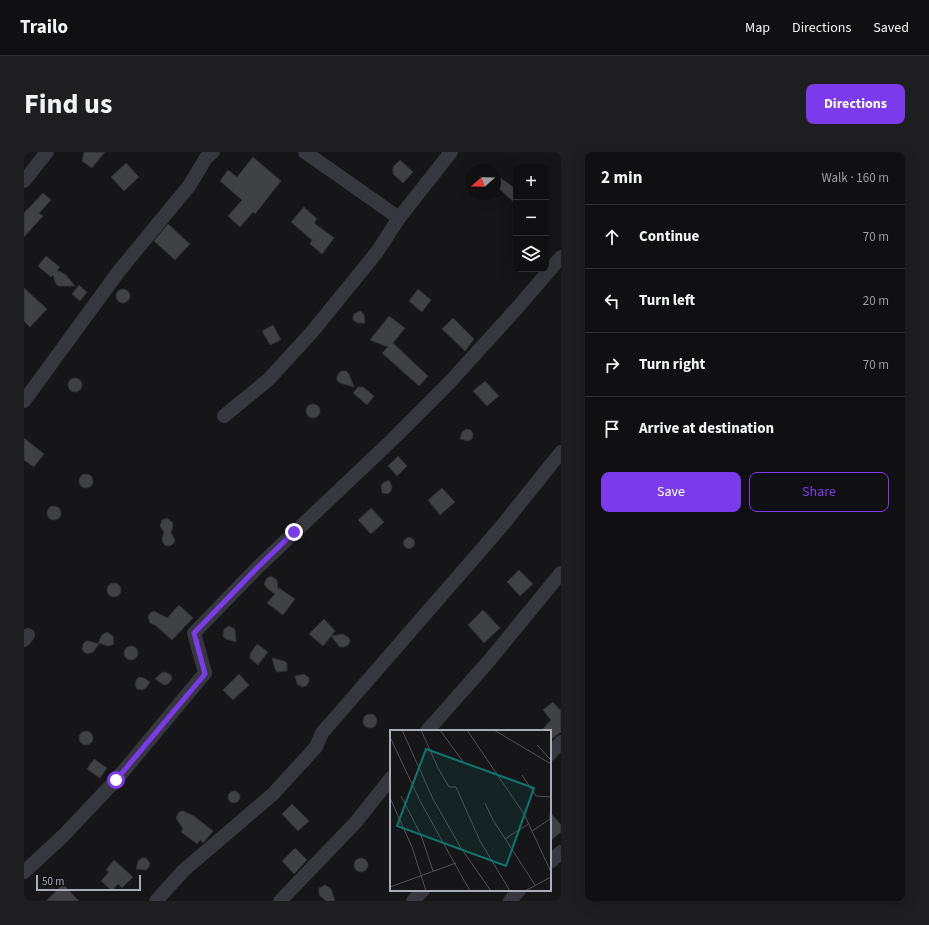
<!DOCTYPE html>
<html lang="en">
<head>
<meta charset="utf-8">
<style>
	:root { --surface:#101012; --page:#1e1e20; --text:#f1f3f6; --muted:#9c9d9f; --line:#303032; --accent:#7c3aed }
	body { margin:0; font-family:"Source Sans 3",sans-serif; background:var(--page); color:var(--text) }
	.controls { position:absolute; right:12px; top:12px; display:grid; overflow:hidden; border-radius:8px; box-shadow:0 4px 16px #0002 }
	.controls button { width:36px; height:36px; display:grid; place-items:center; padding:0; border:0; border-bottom:1px solid var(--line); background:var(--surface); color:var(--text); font:20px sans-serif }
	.compass { position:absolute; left:441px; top:12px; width:36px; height:36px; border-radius:50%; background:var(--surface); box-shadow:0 4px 16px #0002; rotate:250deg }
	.scale { position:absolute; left:12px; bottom:10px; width:105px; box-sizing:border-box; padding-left:4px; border:2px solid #a8adb8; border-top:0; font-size:11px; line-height:14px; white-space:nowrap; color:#a8adb8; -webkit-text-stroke:3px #111113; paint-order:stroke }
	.stop { position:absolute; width:12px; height:12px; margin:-9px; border:3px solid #7c3aed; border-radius:50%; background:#fff }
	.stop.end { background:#7c3aed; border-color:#fff; box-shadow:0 1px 4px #0008 }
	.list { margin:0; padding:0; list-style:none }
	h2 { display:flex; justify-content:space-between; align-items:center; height:52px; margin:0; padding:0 16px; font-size:17px }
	h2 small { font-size:13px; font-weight:400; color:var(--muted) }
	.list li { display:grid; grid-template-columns:26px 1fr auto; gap:12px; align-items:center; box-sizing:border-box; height:64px; padding:0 16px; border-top:1px solid var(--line) }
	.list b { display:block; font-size:15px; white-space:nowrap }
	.list em { font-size:13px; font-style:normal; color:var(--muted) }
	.actions { display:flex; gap:8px; padding:12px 16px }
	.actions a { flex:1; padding:9px 0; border:1px solid var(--accent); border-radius:8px; text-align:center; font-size:14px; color:var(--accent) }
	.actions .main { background:var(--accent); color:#fff }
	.icon { flex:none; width:22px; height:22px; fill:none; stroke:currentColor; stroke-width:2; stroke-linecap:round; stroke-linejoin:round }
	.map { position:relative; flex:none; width:537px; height:749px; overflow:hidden; border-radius:8px }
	header { display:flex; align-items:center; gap:24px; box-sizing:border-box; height:56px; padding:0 20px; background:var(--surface); border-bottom:1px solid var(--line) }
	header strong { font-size:19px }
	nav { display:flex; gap:22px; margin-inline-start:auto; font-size:14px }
	.intro { display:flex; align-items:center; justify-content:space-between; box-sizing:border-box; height:96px; padding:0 24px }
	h1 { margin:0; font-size:28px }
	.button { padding:10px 18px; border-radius:8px; background:var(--accent); color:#fff; font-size:14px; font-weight:700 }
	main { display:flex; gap:24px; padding:0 24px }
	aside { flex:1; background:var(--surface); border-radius:8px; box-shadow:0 4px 16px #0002 }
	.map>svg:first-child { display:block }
	.building { fill:#404145; stroke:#303034 }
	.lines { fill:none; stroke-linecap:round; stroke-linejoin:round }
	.street { stroke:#37383d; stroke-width:14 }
	.route { stroke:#7c3aed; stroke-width:5 }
	.inset-road { fill:none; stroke:#505258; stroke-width:1 }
	.view { fill:#0f766e; fill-opacity:0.15; stroke:#0f766e; stroke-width:2 }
	.inset-edge { fill:none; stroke:#a8adb8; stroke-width:2 }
</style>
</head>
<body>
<header>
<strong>Trailo</strong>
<nav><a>Map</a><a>Directions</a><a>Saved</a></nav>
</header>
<div class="intro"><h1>Find us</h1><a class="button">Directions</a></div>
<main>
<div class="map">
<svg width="537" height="749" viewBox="0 0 537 749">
	<rect width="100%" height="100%" fill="#161618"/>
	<!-- building -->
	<g class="building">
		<path d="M60 0H81L68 16 58 9Z"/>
		<path d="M229 5 257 29 231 62 229 60 216 75 204 64 218 48 196 29 204 18 213 25Z"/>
		<path d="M376 8 389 20 379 31 369 22V15Z"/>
		<path d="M102 11 115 25 100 39 87 25Z"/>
		<path d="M471 22 492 37V52L471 33Z"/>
		<path d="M19 41 27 48 15 61 19 64 0 85V61Z"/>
		<path d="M280 55 293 67 290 71 310 86 298 102 286 92 288 88 267 70Z"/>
		<path d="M144 72 166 92 151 108 130 89Z"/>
		<path d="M22 104 36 115 33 118 42 123 51 134H35L32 132 29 123 27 125 14 114Z"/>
		<path d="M55 133 63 140 56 149 48 142Z"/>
		<path d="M0 136 23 157 6 175 0 169Z"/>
		<path d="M394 137 407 148 398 160 385 149Z"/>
		<circle cx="99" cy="144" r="7"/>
		<path d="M337 159 340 163 341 171H334L329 168V164L331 161Z"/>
		<path d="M365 164 381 176 369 191 404 224 395 234 358 201 364 195 346 188Z"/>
		<path d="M429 166 450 187 441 199 418 177Z"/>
		<path d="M249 173 257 188 246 193 238 179Z"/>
		<path d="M317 219H322L325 222 330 235 316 231 313 228V224Z"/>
		<circle cx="51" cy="233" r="7"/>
		<path d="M461 229 475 244 463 254 449 239Z"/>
		<path d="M334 235H339L350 244 343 253 329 241Z"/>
		<circle cx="289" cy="259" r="7"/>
		<path d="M442 277 447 278 449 282 448 287 444 289 436 287 438 280Z"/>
		<path d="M0 286 20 302 10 315 0 308Z"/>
		<path d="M374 304 383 314 373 324 364 314Z"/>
		<circle cx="62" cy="329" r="7"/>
		<path d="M365 328 368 335 367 339 364 342 358 341 357 334 359 331Z"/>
		<path d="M418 336 431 350 416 363 404 348Z"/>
		<circle cx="30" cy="361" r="7"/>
		<path d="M347 356 360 370 347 382 334 368Z"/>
		<path d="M143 366 148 370 149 374 147 381 151 388 149 392 146 394H142L139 391 138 386 140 380 136 374 138 368Z"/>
		<circle cx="385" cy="391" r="5.5"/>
		<path d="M495 418 509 432 496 444 483 430Z"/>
		<path d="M247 424 253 428 254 437 255 436 271 447 259 463 243 451 251 442 243 436 240 432 243 426Z"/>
		<circle cx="90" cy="438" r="7"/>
		<path d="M155 453 169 466 148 488 131 473 126 471 124 465 126 461 130 459 143 466Z"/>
		<path d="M459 458 476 476 460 491 444 473Z"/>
		<path d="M300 467 311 479 307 484 319 482 325 486 326 490 324 493 320 495H316L307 484 299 494 285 482Z"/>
		<path d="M205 474 211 477 212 490 202 487 199 484 200 477Z"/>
		<path d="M83 480 89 484 90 492 85 494 74 491 78 483Z"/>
		<path d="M62 489H64L75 492 69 500 63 502 60 500 58 497 59 492Z"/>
		<path d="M233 492 244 500 234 513 226 506V502Z"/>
		<circle cx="107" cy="501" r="7"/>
		<path d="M248 506 260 509 263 511V519L253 520 251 517Z"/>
		<path d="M141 520 147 523 148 527 144 532 140 533 131 527 137 521Z"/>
		<path d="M215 522 225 533 209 548 199 538Z"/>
		<path d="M280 522 285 526V530L282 534 278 535 273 532 271 524Z"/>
		<path d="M115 525 120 526 126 530 122 536 118 538 113 537 111 533 112 528Z"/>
		<path d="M529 550 536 558 537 557V580L526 588V579H517L527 568 519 558Z"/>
		<circle cx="346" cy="569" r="7"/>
		<circle cx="62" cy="586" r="7"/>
		<path d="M70 607 83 616 76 626 63 617Z"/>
		<circle cx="210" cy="645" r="6"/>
		<path d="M268 652 285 669 274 679 258 662Z"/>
		<path d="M159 659 170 664 189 679 179 691 176 688 173 692 157 680 159 677 152 666 155 660Z"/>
		<path d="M526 660 537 673V680L526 689Z"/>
		<path d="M271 696 283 708 270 722 258 709Z"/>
		<path d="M118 706H122L126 711 125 715 122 718 112 717 114 709Z"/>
		<circle cx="337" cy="713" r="7"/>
		<path d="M90 708 109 725 98 736 94 732 88 739 77 729 85 720 82 718Z"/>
		<path d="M39 732 55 749H22Z"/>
		<path d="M301 733 307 737 311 749H302L295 743V736Z"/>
	</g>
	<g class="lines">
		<!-- street -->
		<g class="street">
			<path d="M281 0 375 66"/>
			<path d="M0 29 23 0"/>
			<path d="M0 249 95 119 165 34 182 6 189 0"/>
			<path d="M200 264 245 227 288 180 353 100 375 66 427 0"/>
			<path d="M0 488 4 483"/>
			<path d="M403 579 464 510 537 421"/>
			<path d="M526 602 537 590"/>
			<path d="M526 710 537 700"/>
			<path d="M0 720 39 684 92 628 181 521 170 481 234 415 368 288 425 231 494 155 537 105"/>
			<path d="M132 749 160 718 249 642 292 595 298 581 477 375 537 300"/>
			<path d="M256 749 332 670 367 626"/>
			<path d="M389 749 399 738"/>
			<path d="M486 749 495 738"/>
		</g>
	</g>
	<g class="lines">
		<!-- route -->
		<path class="route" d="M92 628 181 522 170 481 234 415 270 380"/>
	</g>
	<!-- overview -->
	<g transform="translate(366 578)">
		<rect width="161" height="161" fill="#161618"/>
		<path class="inset-road" d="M12 0 43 69 71 118 101 161M31 0 48 38 59 57H66L90 111 120 161M50 0 74 33M77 0 134 84 161 142M104 0 161 34M0 7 30 71 80 161M147 15 161 30M132 45 146 66 161 67M11 66 31 105 43 141M0 68 22 117 36 161M95 73 103 90 145 155M142 101 160 89 161 73M115 109 138 94M0 157 66 133M135 161 161 147"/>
		<path class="view" d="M36 19 144 58 116 136 7 96Z"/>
		<rect width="161" height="161" class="inset-edge"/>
	</g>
</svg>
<div class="controls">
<button>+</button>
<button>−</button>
<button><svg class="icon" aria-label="layers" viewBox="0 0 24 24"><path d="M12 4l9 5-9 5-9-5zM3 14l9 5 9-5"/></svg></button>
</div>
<svg class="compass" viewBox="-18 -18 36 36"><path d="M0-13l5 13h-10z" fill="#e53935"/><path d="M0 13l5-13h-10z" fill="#9c9d9f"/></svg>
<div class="scale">50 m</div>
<div class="stop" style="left:92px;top:628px"></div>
<div class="stop end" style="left:270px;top:380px"></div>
</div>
<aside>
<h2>2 min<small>Walk · 160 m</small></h2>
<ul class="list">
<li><svg class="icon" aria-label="ahead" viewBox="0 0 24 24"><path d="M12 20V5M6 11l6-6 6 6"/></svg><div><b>Continue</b></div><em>70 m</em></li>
<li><svg class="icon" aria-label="left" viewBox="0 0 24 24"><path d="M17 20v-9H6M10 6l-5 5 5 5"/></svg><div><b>Turn left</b></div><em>20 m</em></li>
<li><svg class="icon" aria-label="right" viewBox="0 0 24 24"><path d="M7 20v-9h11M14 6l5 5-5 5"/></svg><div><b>Turn right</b></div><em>70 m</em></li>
<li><svg class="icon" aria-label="arrive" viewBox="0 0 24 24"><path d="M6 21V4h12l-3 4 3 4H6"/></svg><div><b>Arrive at destination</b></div></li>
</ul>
<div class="actions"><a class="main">Save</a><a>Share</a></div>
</aside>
</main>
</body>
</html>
